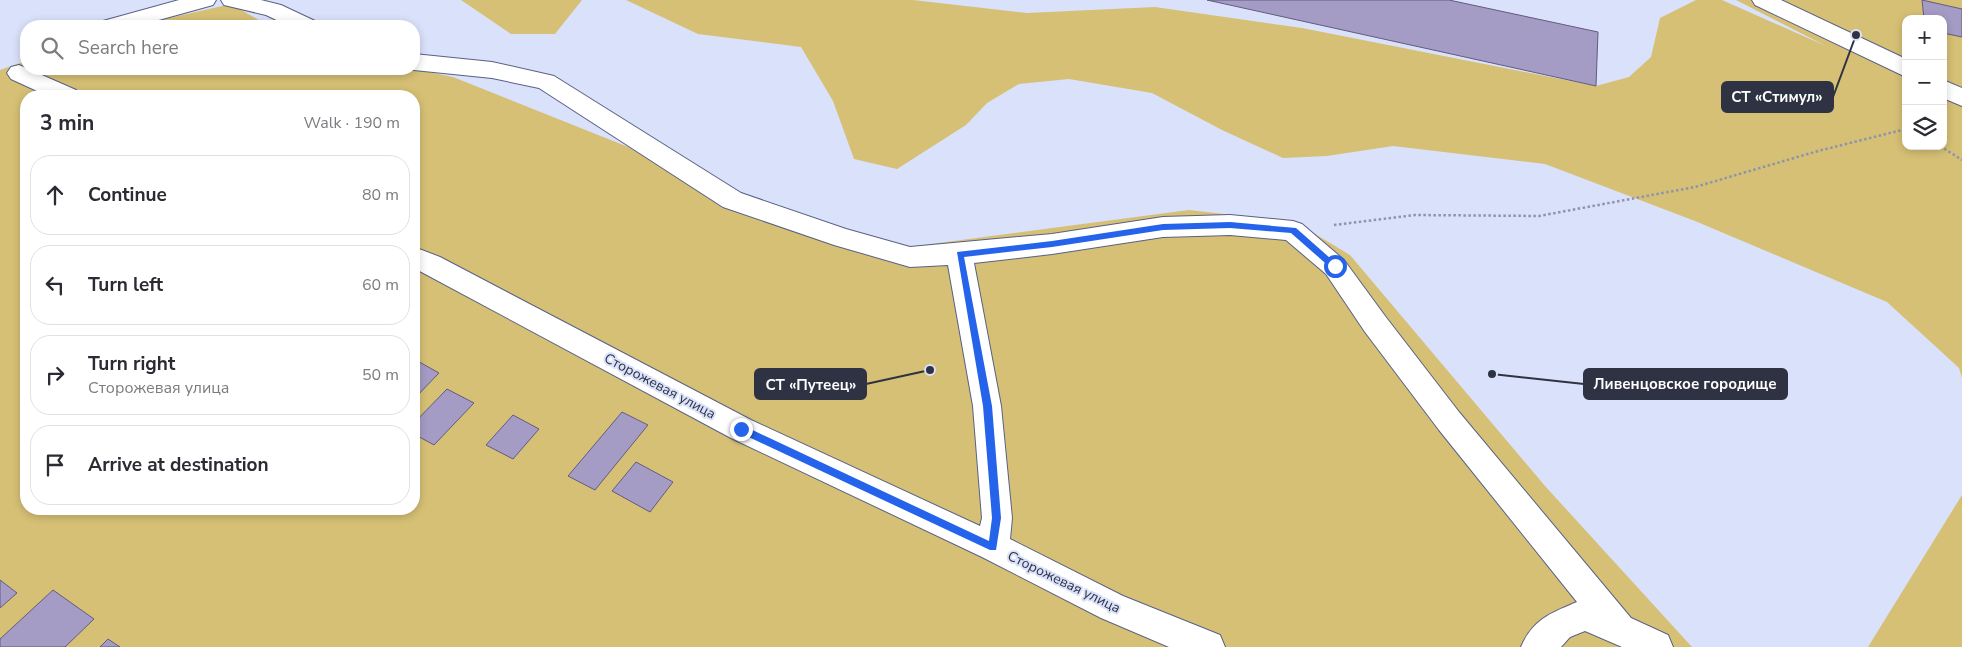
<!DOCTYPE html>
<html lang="en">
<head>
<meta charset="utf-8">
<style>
	:root { --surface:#fff; --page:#f7f7f7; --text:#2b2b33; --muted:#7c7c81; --line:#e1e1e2 }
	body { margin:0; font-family:"Nunito Sans",sans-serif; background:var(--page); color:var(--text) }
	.controls { position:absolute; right:15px; top:15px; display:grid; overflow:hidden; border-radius:10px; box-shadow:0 2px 8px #0003 }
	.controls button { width:45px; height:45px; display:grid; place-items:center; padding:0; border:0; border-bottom:1px solid var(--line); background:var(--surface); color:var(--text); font:25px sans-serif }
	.stop { position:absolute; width:15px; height:15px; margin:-11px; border:4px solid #2563eb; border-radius:50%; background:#fff }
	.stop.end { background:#2563eb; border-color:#fff; box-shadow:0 1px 5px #0008 }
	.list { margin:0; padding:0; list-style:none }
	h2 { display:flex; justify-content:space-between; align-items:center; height:65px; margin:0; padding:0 20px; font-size:21px }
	h2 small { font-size:16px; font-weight:400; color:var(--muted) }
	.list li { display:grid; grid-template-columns:32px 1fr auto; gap:15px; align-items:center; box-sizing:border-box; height:80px; margin:0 10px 10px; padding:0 10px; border:1px solid var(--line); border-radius:20px }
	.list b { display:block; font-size:19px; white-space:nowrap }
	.list p { margin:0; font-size:16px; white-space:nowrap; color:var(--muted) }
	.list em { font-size:16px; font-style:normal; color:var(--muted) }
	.icon { flex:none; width:28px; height:28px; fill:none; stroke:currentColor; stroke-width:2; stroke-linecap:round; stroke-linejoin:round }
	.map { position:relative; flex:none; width:1962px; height:647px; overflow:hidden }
	.search { position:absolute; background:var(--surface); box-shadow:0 2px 8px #0003; left:20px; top:20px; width:400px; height:55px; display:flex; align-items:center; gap:12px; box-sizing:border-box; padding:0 18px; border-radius:20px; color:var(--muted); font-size:19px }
	.panel { position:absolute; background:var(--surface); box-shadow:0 2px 8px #0003; left:20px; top:90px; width:400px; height:425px; border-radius:20px }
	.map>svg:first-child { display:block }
	.green { fill:#d6c075; fill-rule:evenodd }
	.building { fill:#a49cc4; stroke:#625b80 }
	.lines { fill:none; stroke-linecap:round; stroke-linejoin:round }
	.minor-casing { stroke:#586185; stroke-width:2 }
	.path { stroke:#8e94a9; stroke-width:2.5; stroke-dasharray:2.5 2.5; stroke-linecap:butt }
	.minor { fill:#fff; fill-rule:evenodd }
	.route { fill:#2563eb }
	.labels { text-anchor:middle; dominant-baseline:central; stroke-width:4; stroke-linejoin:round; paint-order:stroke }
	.street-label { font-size:14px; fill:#2e3242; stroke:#dae1fa }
	.leader { fill:none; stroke:#2e3242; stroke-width:2 }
	.callout-dot { fill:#2e3242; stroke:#dae1fa; stroke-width:2 }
	.callout { fill:#2e3242; stroke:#2e3242; stroke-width:2 }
	.callout-label { font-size:15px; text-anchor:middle; font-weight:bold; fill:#fff }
</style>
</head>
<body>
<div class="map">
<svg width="1962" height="647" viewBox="0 0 1962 647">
	<rect width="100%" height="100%" fill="#dae1fa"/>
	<!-- green -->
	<g class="green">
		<path d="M461 0H582L555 34H511Z"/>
		<path d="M626 0H913L1027 13 1155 7 1302 28 1596 86 1629 77 1651 57 1660 18 1696 0H1722L1826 46 1736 0H1962V378L1959 368 1887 302 1695 221 1545 164 1393 146 1327 156 1283 158 1222 130 1152 93 1069 79 1019 84 987 103 966 125 897 169 854 159 833 101 801 47 698 34ZM1906 19H1943V146H1906Z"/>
		<path d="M231 4 269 26H134Z"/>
		<path d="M26 61V69H414L453 77 886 250 1189 210 1295 222 1350 255 1545 486 1692 647H0V70ZM26 96H414V509H26Z"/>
		<path d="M1962 495V647H1868Z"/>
	</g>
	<!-- building -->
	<g class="building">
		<path d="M1207 0H1449L1598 32 1596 86Z"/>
		<path d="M1922 0 1962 9V37L1943 33V19H1924Z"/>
		<path d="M414 359 439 373 414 399Z"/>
		<path d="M447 389 474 403 434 445 414 434V423Z"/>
		<path d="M622 412 648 425 595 490 568 476Z"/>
		<path d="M513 415 539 429 513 459 486 445Z"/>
		<path d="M636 462 673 482 650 512 612 491Z"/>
		<path d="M0 580 17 593 0 608Z"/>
		<path d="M53 590 94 619 65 647H0V639Z"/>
		<path d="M108 639 120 647H100Z"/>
	</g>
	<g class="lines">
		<defs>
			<g id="minor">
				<path d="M179 0H216L213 5 137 26H100L103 21Z"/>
				<path d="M221 0H261L281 5 315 21 318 26H289L266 15 224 5Z"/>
				<path d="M1752 0H1781L1906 59V77L1755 5Z"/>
				<path d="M414 54 492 62 554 76 741 193 846 229 910 247 1052 234 1163 217 1230 215 1293 221 1302 224 1344 260 1385 316 1459 412 1631 618 1668 635 1673 647H1622L1585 631 1570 637 1561 647H1521C1533 619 1551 613 1577 602L1439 430 1365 332 1326 274 1286 240 1230 235 1163 237 1052 254 974 263 1001 406 1012 518 1010 539 1123 596 1220 635 1225 647H1169L1101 618 982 557 731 438 414 268V247L440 257 751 420 980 526 982 518 973 406 948 265 910 267 834 245 723 207 539 88 492 78 414 70 410 69H414Z"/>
				<path d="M19 65 76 90 80 96H48L11 79 7 73 11 67Z"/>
				<path d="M1943 80 1962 88V106L1943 98Z"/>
			</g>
		</defs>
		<!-- minor casing -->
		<use href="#minor" class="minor-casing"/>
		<!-- path -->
		<g class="path">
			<path d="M1940 146 1962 160"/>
			<path d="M1334 225 1415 215 1539 216 1695 187 1818 151 1906 129"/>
		</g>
		<!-- minor -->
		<use href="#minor" class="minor"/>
	</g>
	<!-- route -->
	<path class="route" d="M1230 222 1296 228 1339 266 1338 269H1332L1291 233 1230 228 1163 230 1052 247 964 257 992 406 1001 518 996 550H990L738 432 737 429 738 426H744L989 541 992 518 983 406 957 252 1052 241 1163 224Z"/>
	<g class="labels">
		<!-- street labels -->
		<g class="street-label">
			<text transform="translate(660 386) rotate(28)">Сторожевая улица</text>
			<text transform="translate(1064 582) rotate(26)">Сторожевая улица</text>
		</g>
	</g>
	<!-- callouts -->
	<path class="leader" d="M1856 35L1833 97M1492 374L1584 384M930 370L866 384"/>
	<g class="callout-dot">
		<circle cx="1856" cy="35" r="5"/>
		<circle cx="1492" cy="374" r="5"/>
		<circle cx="930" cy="370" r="5"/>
	</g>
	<g class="callout">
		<rect x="1722" y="82" width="111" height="30" rx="5"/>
		<rect x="1584" y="369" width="203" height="30" rx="5"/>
		<rect x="755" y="369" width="111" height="30" rx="5"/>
	</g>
	<g class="callout-label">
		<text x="1777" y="102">СТ «Стимул»</text>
		<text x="1685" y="389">Ливенцовское городище</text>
		<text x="811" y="390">СТ «Путеец»</text>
	</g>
</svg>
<div class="controls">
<button>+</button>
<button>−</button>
<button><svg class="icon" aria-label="layers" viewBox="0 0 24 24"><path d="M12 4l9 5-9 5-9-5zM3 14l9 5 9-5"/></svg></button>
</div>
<div class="stop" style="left:1335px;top:266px"></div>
<div class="stop end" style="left:741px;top:429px"></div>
<div class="search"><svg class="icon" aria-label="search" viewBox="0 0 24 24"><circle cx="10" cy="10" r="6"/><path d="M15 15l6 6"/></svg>Search here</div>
<section class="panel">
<h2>3 min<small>Walk · 190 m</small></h2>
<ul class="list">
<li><svg class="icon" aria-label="ahead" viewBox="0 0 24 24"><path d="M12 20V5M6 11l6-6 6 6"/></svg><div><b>Continue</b></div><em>80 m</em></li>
<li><svg class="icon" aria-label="left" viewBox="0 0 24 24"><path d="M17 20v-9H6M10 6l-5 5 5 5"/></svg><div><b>Turn left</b></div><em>60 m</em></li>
<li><svg class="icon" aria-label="right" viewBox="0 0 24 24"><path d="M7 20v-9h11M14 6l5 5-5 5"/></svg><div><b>Turn right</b><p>Сторожевая улица</p></div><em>50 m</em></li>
<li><svg class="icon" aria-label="arrive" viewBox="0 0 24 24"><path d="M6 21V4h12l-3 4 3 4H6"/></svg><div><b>Arrive at destination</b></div></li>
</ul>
</section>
</div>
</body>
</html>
